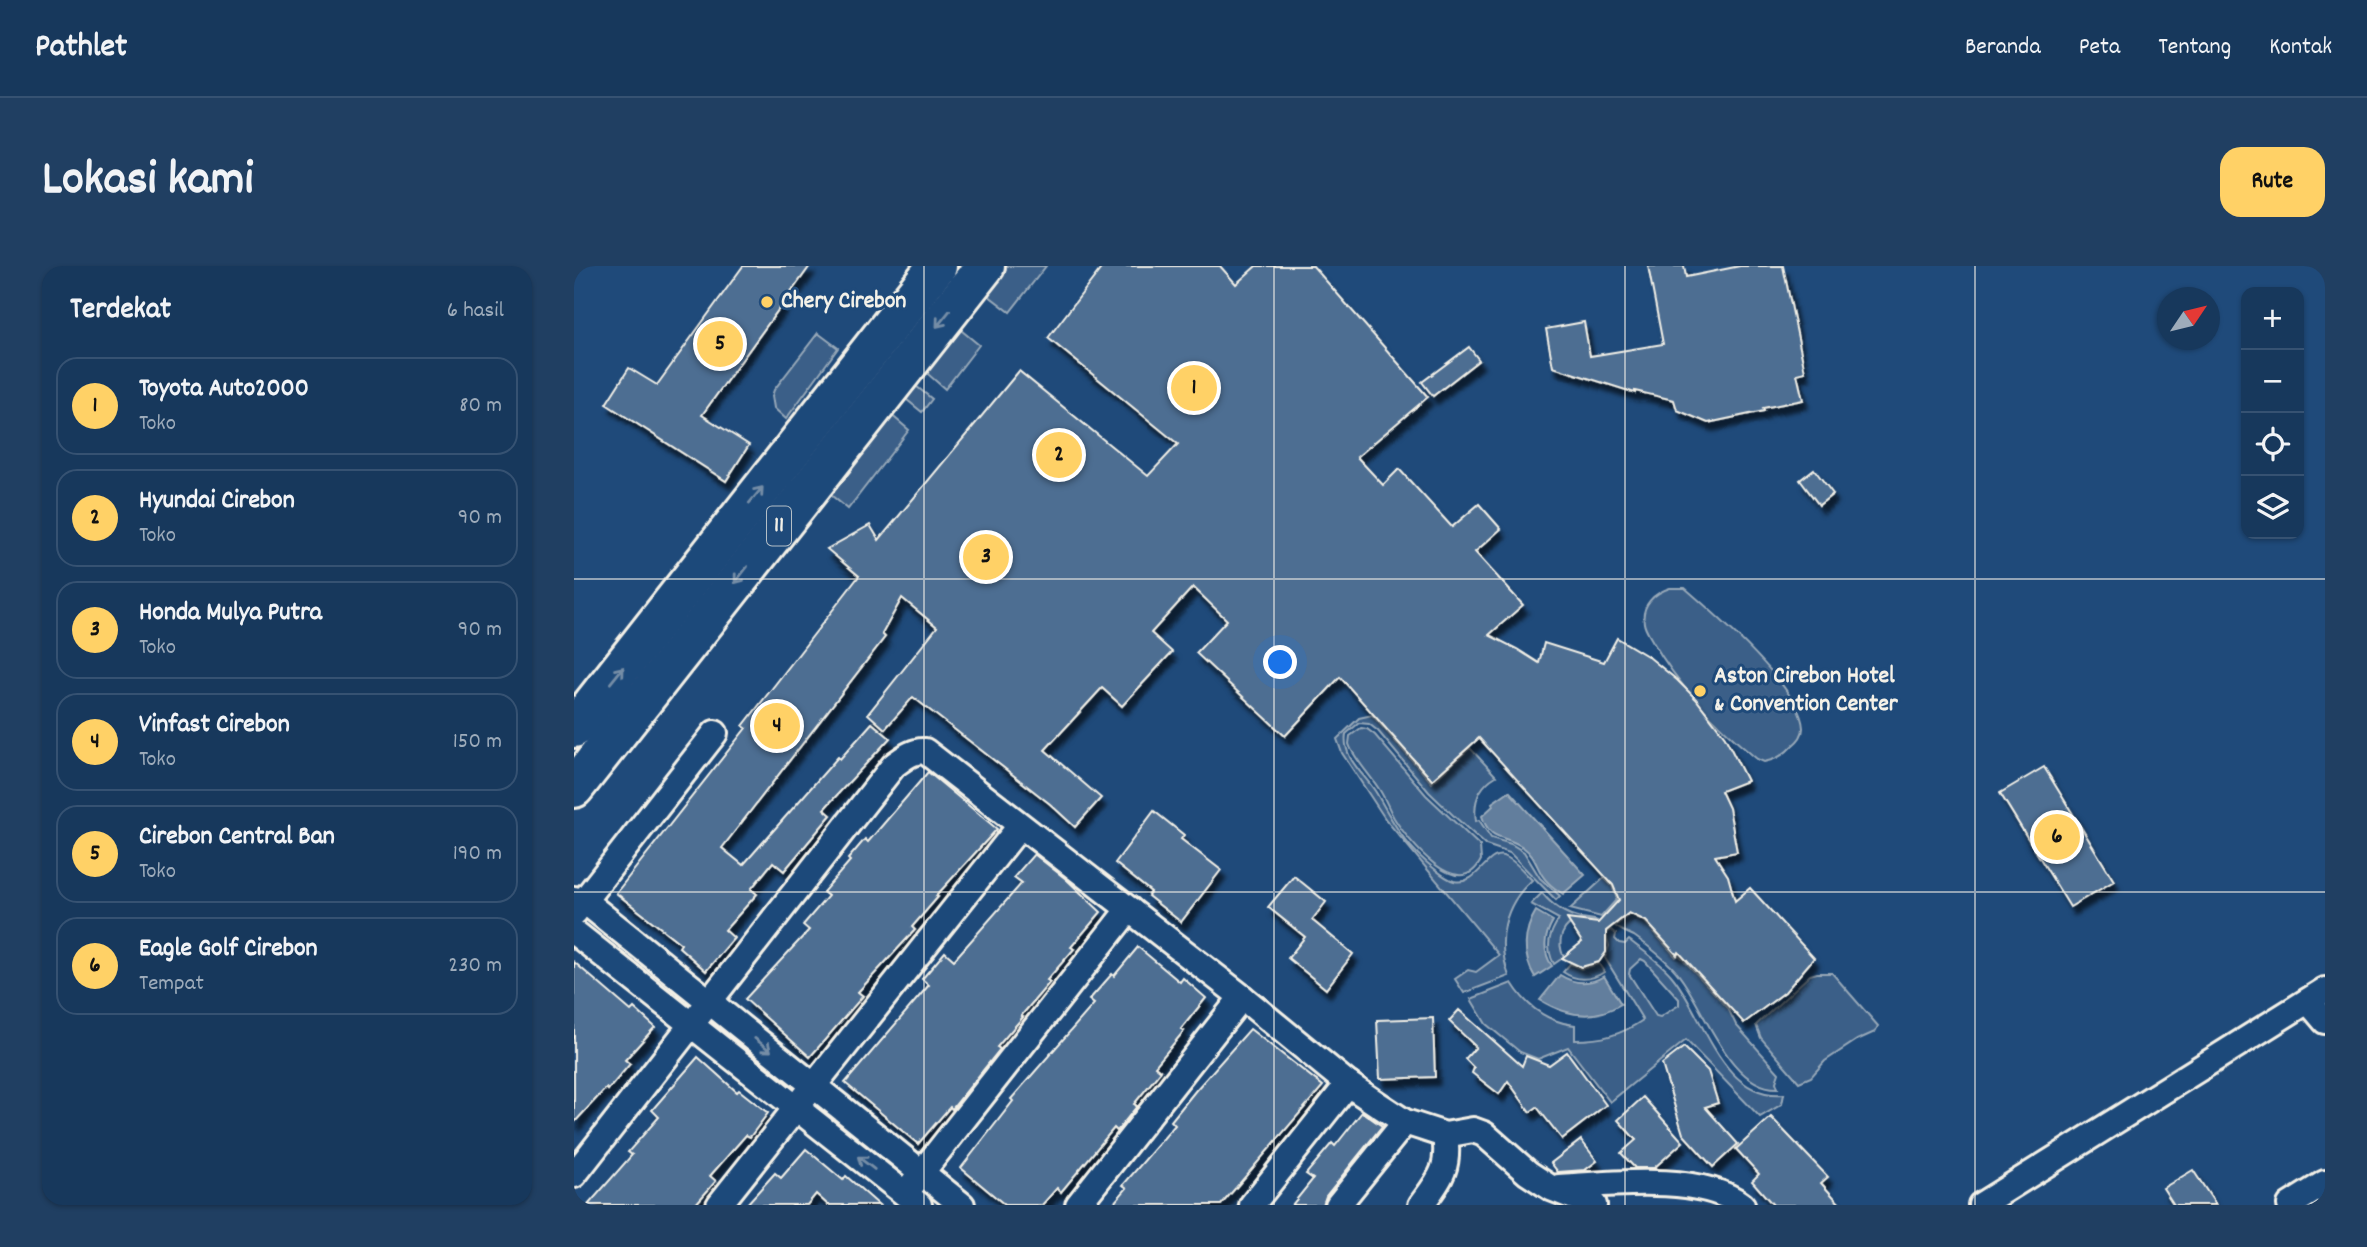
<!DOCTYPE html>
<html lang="id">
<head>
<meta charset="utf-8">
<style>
	:root { --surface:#17385c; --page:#203f62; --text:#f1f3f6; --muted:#9eacbb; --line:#365272; --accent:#ffd166 }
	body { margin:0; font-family:Dekko,sans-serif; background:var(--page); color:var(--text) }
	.controls { position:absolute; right:21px; top:21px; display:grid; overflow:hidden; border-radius:14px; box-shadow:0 2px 5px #0004 }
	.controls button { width:63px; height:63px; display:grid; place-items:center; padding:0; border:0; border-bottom:2px solid var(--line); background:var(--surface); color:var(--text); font:35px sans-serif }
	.compass { position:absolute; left:1583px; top:21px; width:63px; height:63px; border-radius:50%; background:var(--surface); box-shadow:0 2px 5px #0004; rotate:55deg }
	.you { position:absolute; left:707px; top:397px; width:24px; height:24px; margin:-18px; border:5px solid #fff; border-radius:50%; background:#1a73e8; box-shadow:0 0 0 10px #1a73e833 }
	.badge { display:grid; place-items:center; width:46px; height:46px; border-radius:50%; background:var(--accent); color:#111; font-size:23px; font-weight:700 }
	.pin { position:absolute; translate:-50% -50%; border:4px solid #fff; box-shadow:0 2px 7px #0006 }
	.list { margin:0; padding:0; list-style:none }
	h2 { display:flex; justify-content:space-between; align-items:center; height:91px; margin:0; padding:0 28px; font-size:30px }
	h2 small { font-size:23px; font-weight:400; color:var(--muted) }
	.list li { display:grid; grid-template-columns:46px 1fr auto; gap:21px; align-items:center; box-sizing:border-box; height:98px; margin:0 14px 14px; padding:0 14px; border:2px solid var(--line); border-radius:21px }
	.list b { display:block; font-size:26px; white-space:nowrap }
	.list p { margin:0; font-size:23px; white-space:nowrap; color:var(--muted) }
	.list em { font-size:23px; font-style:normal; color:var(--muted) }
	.icon { flex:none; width:38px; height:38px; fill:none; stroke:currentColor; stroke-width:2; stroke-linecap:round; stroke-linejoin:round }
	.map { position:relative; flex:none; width:1751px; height:939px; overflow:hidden; border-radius:21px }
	header { display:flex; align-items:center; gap:42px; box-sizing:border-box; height:98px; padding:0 35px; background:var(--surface); border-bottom:2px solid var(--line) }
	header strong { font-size:33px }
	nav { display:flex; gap:38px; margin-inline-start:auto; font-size:24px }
	.intro { display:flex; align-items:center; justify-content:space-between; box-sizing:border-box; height:168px; padding:0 42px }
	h1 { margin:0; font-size:49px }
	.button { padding:18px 32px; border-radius:21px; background:var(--accent); color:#111; font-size:24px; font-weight:700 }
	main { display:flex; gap:42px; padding:0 42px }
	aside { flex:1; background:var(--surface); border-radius:21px; box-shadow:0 2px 5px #0004 }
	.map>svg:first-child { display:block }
	.green { fill:#3a5f88; stroke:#97a8b8; stroke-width:2; fill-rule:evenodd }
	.water { fill:#627e9d; stroke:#9cacbb; stroke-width:2 }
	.building { fill:#4d6e92; stroke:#f4f1e8; stroke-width:2; filter:url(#shadow) }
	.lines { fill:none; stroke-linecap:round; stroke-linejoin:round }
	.minor-casing { stroke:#f4f1e8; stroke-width:30 }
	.trunk-casing { stroke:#f4f1e8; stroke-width:44 }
	.minor { stroke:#1f4a7a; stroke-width:24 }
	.trunk { stroke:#1f4a7a; stroke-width:38 }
	.oneway { stroke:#748da6 }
	.grid { fill:none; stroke:#f4f1e8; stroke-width:2; stroke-opacity:0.55 }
	.poi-dot { fill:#ffd166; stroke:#1f4a7a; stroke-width:2.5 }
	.labels { text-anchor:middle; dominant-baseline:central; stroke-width:6; stroke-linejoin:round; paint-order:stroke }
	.shield { fill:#1f4a7a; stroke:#b4bfc7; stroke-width:2 }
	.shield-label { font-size:23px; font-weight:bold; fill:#f4f1e8 }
	.poi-label { font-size:24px; font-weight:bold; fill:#f4f1e8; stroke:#1f4a7a; text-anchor:start }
</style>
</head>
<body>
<header>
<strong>Pathlet</strong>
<nav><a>Beranda</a><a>Peta</a><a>Tentang</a><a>Kontak</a></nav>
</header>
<div class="intro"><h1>Lokasi kami</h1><a class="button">Rute</a></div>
<main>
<aside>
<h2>Terdekat<small>6 hasil</small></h2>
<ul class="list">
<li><span class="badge">1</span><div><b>Toyota Auto2000</b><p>Toko</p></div><em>80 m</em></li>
<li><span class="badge">2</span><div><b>Hyundai Cirebon</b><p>Toko</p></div><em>90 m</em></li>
<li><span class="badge">3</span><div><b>Honda Mulya Putra</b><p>Toko</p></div><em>90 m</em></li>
<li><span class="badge">4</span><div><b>Vinfast Cirebon</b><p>Toko</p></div><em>150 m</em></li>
<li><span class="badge">5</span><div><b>Cirebon Central Ban</b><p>Toko</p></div><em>190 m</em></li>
<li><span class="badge">6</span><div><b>Eagle Golf Cirebon</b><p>Tempat</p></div><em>230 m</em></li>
</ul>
</aside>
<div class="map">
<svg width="1751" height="939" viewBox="0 0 1751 939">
	<defs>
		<filter id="shadow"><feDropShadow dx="4.5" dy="8" stdDeviation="2" flood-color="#0009"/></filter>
	</defs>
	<rect width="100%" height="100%" fill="#1f4a7a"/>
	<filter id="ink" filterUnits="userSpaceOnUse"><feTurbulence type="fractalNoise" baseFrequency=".0143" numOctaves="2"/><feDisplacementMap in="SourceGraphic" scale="14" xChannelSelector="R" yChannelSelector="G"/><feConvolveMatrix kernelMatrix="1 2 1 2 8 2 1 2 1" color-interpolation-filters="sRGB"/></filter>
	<g filter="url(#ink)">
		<!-- green -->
		<g class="green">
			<path d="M431 0H472L436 46 410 26Z"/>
			<path d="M382 60 405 79 371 123 347 102Z"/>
			<path d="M244 67 264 82 212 153 200 142 198 130 200 124Z"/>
			<path d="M337 116 358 133 348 146 327 129Z"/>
			<path d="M315 147 335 164 274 243 252 225Z"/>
			<path d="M1096 322H1111C1140 347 1228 424 1229 462 1229 469 1223 476 1218 480 1210 489 1202 494 1190 496L1183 493C1143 460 1105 421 1079 376 1076 370 1071 364 1070 357 1067 339 1080 327 1096 322Z"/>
			<path d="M798 449 858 517 896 482 922 510C905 520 899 535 902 555L905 554 917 572 937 578 950 586 966 612 986 630 982 634 936 587 912 579 881 551 855 526 804 465 795 458 785 457 772 468C768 493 791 508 803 528 821 560 831 580 862 604 867 608 873 613 880 615 906 621 913 579 934 592 943 597 951 607 958 614 930 639 922 675 935 710L890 727 881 713 894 704 902 706 925 689 812 554 768 487 763 473 785 452Z"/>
			<path d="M787 462 793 463 801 469 852 529 906 580 907 594C885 638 834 575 820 552 815 543 811 532 805 523 796 509 785 498 777 483L775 478 776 470Z"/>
			<path d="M1030 612 1038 620 1043 633 1027 651 996 643Z"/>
			<path d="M968 627C978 639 992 649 1007 652 1013 653 1018 653 1024 655 1019 655 1012 653 1006 654 988 657 982 676 990 691L980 698C971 681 975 668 985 653L957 638Z"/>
			<path d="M1056 648 1071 656 1102 691 1105 689 1154 742 1162 759 1205 807 1202 816 1204 822C1152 823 1129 733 1098 701 1087 690 1073 679 1060 670 1054 667 1047 665 1041 660Z"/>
			<path d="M1037 664 1042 668 1041 673 1045 677 1051 678 1055 674C1069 685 1085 695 1097 709 1130 747 1146 834 1210 828L1208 838 1186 851 1112 774 1036 836 994 781 964 793 946 786 912 758 897 733 938 717C953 741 973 756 1001 759V774C1028 774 1047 769 1069 754L1031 692 1035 680 1032 667ZM1067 693 1071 695 1105 733V739L1086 751 1082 750 1055 708 1056 703Z"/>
			<path d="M996 698 1007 703 1025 698 1030 706C1017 715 1002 715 989 706Z"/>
			<path d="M1243 707H1258L1304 760 1301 766 1283 774 1251 795 1237 811 1225 816 1187 772 1182 759 1236 709Z"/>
		</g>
		<!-- water -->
		<g class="water">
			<path d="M935 525 1011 609 989 628C981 623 973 617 968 609 962 599 960 589 950 582 932 568 916 577 908 550L919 540 918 537Z"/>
			<path d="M962 645 979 655C970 670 968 685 978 700L961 711C948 690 949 666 962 645Z"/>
			<path d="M986 709C1000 718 1015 719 1030 710L1047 738C1020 755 992 750 966 734Z"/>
		</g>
		<!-- building -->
		<g class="building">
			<path d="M169 0H236L128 149 175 179 152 215 32 138 55 102 83 119Z"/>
			<path d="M529 0H646L662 18 682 0H739L854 131 783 191 809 219 825 203 878 261 905 238 927 263 901 286 949 339 915 369 943 383 965 397 970 377 1030 396 1043 372 1075 391 1103 414 1122 433 1151 471 1173 515 1147 525 1155 542 1163 586 1141 590 1154 610 1161 635 1176 622 1240 692 1211 726 1170 757 1105 686 1103 689 1072 655 1055 647 1032 665V686L1025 696 1007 701 988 692 1008 676 993 653 1024 657 1045 634 1039 619 905 472 858 514 766 411 711 470 622 387 653 354 619 321 577 367 598 386 548 440 528 422 471 484 527 532 501 561 476 538 339 431 311 463 294 448 363 361 328 332 308 368 311 371 148 582 169 599 264 491 266 493 298 457 316 472 250 543 257 549 210 605 199 596 177 623 183 628 151 664 160 672 132 705 105 681 107 678 42 627 172 462 169 460 285 310 253 283 296 259 305 274 445 105 574 210 604 178 474 72Z"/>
			<path d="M1074 0H1110L1112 11 1166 0H1209L1231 106 1223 108 1229 134 1189 142 1190 145 1134 157 1103 144 1100 134 1061 125V127L979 101 972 63 1010 56 1016 90 1089 78Z"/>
			<path d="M895 81 905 94 859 130 848 116Z"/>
			<path d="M1240 203 1259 228 1245 239 1226 214Z"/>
			<path d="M1470 501 1540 615 1496 641 1426 527Z"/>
			<path d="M354 506 423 563 362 630 364 631 338 661 341 664 284 726 289 730 236 791 171 733 235 664 229 659 254 630 249 626 276 595 274 593 291 573 294 576Z"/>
			<path d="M580 545 610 569 607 573 647 604 607 656 574 630 577 626 541 597Z"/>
			<path d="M460 588 492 613 527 646 497 681 500 683 473 714 476 716 447 750 449 751 423 781 426 783 378 843 376 841 344 878 271 817 355 719 348 713 371 686 380 694 448 617 440 611Z"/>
			<path d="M720 610 752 636 738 654 779 688 752 723 714 692 731 671 694 641Z"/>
			<path d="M564 681 606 716 609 712 632 732 607 763 610 765 581 800 587 805 560 838 563 840 543 865 540 862 487 926 483 922 468 939H431L387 902 439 835 437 833 520 738 515 734 538 708 540 710Z"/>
			<path d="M0 696 57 745 60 742 81 761 51 794 56 798 34 824 32 822 0 857Z"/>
			<path d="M885 744 948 800 952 790 975 799 993 786 1032 839 988 873 963 841 956 846 934 815 925 828 898 807 900 802 891 793 902 781 875 755Z"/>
			<path d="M859 752 861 811 806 813 803 754Z"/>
			<path d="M676 763 749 820 647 939H538L553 922 549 919 601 859 597 855 622 824Z"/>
			<path d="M1110 781 1134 805 1144 837 1131 841 1164 878 1139 901 1109 868 1088 798Z"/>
			<path d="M124 791 163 826 165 824 194 847 176 871 172 869 136 910 142 915 121 939H14L58 889 54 886 85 851 78 844Z"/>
			<path d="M1069 831 1109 876 1080 902H1061L1047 887 1062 874 1044 854Z"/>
			<path d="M788 846 808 860 752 930 749 939H718L739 913 732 908 758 877 761 880Z"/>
			<path d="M1197 851 1254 911 1247 917 1267 939H1199L1178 915 1185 908 1162 883Z"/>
			<path d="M1007 874 1023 895 1011 904 984 906 977 897Z"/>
			<path d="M232 883 269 914 272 910 305 939H254L242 928 233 939H172L201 907 207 912Z"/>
			<path d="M1619 904 1642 939H1600L1589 922Z"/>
		</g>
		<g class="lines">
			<defs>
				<g id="minor">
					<path d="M0 633 10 635 19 642 388 939"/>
					<path d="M1 646 141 467"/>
					<path d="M0 666 345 939"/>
					<path d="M1734 735 1751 755"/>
					<path d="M0 909 320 499C330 492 339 484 351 485L668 731 774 818 805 839 831 856 871 869 899 864 910 868 954 907 977 922 1020 939"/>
					<path d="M337 920 555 643"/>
					<path d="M985 921C1035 918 1127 907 1168 939"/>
					<path d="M145 939 446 560"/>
					<path d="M504 939 668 731"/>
					<path d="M678 939 774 818"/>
					<path d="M764 939 831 856"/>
					<path d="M847 939C866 913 876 903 871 869"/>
					<path d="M1407 939 1751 724"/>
					<path d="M1716 939 1751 917"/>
				</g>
				<g id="trunk">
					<path d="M0 462 363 0"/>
					<path d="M0 522 411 0"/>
				</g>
			</defs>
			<!-- minor casing -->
			<use href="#minor" class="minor-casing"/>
			<!-- trunk casing -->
			<use href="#trunk" class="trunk-casing"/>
			<!-- minor -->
			<use href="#minor" class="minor"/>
			<!-- trunk -->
			<use href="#trunk" class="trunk"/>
		</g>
		<!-- one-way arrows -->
		<defs><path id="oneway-shaft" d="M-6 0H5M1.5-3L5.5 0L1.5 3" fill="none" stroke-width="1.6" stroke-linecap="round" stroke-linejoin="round" transform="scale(1.75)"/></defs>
		<g class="oneway">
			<use href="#oneway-shaft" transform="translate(369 53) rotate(129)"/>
			<use href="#oneway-shaft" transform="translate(182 229) rotate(-50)"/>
			<use href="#oneway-shaft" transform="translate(167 309) rotate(128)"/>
			<use href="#oneway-shaft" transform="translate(43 409) rotate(-51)"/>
			<use href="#oneway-shaft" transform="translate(189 779) rotate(39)"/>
			<use href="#oneway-shaft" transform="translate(292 897) rotate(-142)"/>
		</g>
	</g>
	<!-- grid -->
	<path class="grid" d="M350 0V939M700 0V939M1051 0V939M1401 0V939M0 313H1751M0 626H1751"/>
	<!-- markers -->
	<g class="poi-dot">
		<circle cx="193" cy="36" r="7"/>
		<circle cx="1126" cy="425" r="7"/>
	</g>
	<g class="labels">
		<!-- shield labels -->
		<rect class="shield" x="193" y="240.5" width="24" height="39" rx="5"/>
		<g class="shield-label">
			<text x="205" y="260">11</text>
		</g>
		<!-- poi labels -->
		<g class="poi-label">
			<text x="207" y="36">Chery Cirebon</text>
			<text x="1140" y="411">Aston Cirebon Hotel<tspan x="1140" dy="28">&amp; Convention Center</tspan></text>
		</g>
	</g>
</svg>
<div class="controls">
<button>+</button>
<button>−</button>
<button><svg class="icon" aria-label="locate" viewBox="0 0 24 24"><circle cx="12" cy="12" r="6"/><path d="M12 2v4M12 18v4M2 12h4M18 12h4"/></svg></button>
<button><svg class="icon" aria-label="layers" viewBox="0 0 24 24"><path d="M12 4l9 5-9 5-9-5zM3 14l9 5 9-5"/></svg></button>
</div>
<svg class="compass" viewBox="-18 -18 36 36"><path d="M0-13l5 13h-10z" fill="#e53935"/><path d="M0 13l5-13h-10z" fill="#9eacbb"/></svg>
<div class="you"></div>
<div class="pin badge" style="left:620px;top:122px">1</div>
<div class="pin badge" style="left:485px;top:189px">2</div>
<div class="pin badge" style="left:412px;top:291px">3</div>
<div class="pin badge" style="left:203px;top:460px">4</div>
<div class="pin badge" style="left:146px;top:78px">5</div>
<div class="pin badge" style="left:1483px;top:571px">6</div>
</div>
</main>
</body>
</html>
